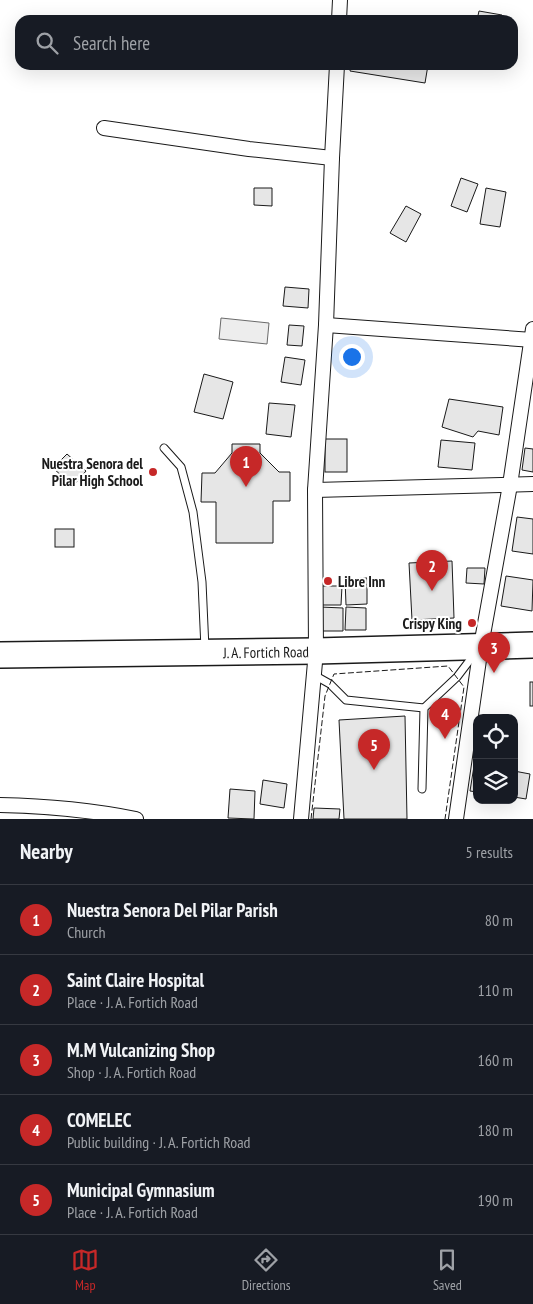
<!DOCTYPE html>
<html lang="en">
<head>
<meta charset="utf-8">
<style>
	:root { --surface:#171b24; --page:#242831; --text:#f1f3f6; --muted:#9ea1a6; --line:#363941; --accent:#c62828 }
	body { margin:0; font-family:"PT Sans Narrow",sans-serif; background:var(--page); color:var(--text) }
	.controls { position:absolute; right:15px; bottom:15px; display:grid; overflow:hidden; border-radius:10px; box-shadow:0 5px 20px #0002 }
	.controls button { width:45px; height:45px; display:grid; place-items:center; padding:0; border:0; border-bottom:1px solid var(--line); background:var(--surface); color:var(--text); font:25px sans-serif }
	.you { position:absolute; left:351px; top:356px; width:18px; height:18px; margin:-12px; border:4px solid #fff; border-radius:50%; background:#1a73e8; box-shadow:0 0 0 8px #1a73e833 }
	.badge { display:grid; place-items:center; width:32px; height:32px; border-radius:50%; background:var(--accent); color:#fff; font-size:16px; font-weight:700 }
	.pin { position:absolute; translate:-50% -41px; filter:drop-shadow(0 1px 2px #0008) }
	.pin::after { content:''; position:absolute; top:26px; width:18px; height:15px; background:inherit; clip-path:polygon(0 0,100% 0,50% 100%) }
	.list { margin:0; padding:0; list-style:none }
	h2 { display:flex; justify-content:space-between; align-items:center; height:65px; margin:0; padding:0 20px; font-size:21px }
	h2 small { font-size:16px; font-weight:400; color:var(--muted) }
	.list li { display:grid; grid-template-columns:32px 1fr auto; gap:15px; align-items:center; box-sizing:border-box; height:70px; padding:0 20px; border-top:1px solid var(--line) }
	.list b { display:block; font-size:19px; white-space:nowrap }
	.list p { margin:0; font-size:16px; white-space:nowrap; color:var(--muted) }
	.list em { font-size:16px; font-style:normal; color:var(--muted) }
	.icon { flex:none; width:28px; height:28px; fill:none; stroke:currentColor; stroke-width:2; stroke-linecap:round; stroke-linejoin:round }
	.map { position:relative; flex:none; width:533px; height:819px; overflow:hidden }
	.search { position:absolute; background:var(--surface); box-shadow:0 5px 20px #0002; left:15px; right:15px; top:15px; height:55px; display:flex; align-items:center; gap:12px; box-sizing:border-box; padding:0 18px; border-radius:15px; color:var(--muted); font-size:19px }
	.sheet { height:415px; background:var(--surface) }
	nav { display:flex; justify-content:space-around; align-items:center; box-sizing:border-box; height:70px; border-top:1px solid var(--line); background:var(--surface); font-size:14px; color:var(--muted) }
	nav a { display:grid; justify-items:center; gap:2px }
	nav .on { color:var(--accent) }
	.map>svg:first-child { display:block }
	.built { fill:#ededed; stroke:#6a6a6a }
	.building { fill:#e6e6e6; stroke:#1a1a1a }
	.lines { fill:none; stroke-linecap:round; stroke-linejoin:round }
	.lane-casing { stroke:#1a1a1a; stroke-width:9 }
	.street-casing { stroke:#1a1a1a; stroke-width:16 }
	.highway-casing { stroke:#1a1a1a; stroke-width:28 }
	.lane { stroke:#fff; stroke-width:7 }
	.street { stroke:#fff; stroke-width:14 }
	.highway { stroke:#fff; stroke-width:25 }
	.fence { stroke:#1a1a1a; stroke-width:1; stroke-dasharray:6 2.5; stroke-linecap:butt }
	.poi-dot { fill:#c62828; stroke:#fff; stroke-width:2 }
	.labels { text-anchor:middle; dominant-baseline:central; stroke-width:4; stroke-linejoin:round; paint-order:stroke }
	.poi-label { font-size:15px; font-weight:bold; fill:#1a1a1a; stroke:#fff; text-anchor:end }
	.street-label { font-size:15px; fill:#1a1a1a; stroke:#fff }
</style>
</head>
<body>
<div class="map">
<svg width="533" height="819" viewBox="0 0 533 819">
	<rect width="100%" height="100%" fill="#fff"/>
	<!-- built -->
	<path class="built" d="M221 318 269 323 267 344 219 339Z"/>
	<!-- building -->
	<g class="building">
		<path d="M479 11 502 15V20H477Z"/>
		<path d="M351 65H428L425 83 350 71Z"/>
		<path d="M461 178 478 184 467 212 451 206Z"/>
		<path d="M254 188H272V206L254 205Z"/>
		<path d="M486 188 506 192 500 227 480 224Z"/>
		<path d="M406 206 421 214 406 242 390 233Z"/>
		<path d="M285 287 309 289 308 308 283 306Z"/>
		<path d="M289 325 304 326 302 346 287 345Z"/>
		<path d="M285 357 305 360 301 385 281 382Z"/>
		<path d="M204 374 233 382 223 419 194 412Z"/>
		<path d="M449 399 503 407 499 435 478 431 473 437 442 427Z"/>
		<path d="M269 403 295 405 291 437 266 434Z"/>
		<rect x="325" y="439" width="22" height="33"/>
		<path d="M441 440 475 443 472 470 438 467Z"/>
		<path d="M232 444H260V453L279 472H290V501H273V543H216V502H201L202 473H215L232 453Z"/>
		<path d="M525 448 533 449V472L522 470Z"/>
		<path d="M67 454 86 471 73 486 53 468Z"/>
		<path d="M517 517 533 519V554L512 551Z"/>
		<rect x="55" y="529" width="19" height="18"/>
		<path d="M452 561 454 618 412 620 409 563Z"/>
		<path d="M467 568H485L484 584 466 583Z"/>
		<path d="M506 576 533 580 532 611 501 606Z"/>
		<path d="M367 578V604L346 605 345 579Z"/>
		<path d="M321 586H342L341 605H320Z"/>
		<path d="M320 607 343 608V631H320Z"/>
		<path d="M346 607 366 608V630H345Z"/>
		<rect x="530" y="682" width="3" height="24"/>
		<path d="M405 716 407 819H344L339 720Z"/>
		<path d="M474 766H477V792L470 791Z"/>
		<path d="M514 771 530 774 526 799 514 797Z"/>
		<path d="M263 780 287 784 284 808 260 804Z"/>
		<path d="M230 789 255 791 254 819 228 818Z"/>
		<path d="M314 808 340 809 339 819H313Z"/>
	</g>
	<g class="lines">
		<defs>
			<g id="lane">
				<path d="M164 448 181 467 193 512 202 582 205 649"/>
				<path d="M314 675 330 684 346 700 424 708"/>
				<path d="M422 789 424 708 457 677 476 652"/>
			</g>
			<g id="street">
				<path d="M339 20 340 0"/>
				<path d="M104 128 249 149 332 158"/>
				<path d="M326 325 533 340"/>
				<path d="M315 490 533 484"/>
				<path d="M0 805C46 806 91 810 136 819"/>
				<path d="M301 819 316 651 315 490 326 325 332 158 337 65"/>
				<path d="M456 819 481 646 510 485 533 329"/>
			</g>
			<g id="highway">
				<path id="s1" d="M0 655 316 651 533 645"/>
			</g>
		</defs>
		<!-- lane casing -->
		<use href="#lane" class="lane-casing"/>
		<!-- street casing -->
		<use href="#street" class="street-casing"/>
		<!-- highway casing -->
		<use href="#highway" class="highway-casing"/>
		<!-- lane -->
		<use href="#lane" class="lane"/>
		<!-- street -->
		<use href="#street" class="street"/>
		<!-- highway -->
		<use href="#highway" class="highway"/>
		<!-- fence -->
		<path class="fence" d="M311 819 325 696 334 674 448 666 464 687 445 819"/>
	</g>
	<!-- markers -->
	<g class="poi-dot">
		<circle cx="153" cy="472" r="5"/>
		<circle cx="328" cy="581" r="5"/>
		<circle cx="472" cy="623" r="5"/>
	</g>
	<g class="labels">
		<!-- poi labels -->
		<g class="poi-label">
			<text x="143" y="463">Nuestra Senora del<tspan x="143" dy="17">Pilar High School</tspan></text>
			<text x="338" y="581" text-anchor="start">Libre Inn</text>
			<text x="462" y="623">Crispy King</text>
		</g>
		<!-- street labels -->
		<g class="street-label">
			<text stroke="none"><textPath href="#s1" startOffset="266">J. A. Fortich Road</textPath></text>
		</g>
	</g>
</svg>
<div class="controls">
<button><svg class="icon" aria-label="locate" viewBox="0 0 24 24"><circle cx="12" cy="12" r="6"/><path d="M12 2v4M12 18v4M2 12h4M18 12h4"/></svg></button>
<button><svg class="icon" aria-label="layers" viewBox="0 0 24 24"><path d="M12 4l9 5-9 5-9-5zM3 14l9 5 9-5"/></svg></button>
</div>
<div class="you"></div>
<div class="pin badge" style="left:246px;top:487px">1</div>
<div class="pin badge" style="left:432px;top:591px">2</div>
<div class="pin badge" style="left:494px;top:673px">3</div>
<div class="pin badge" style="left:445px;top:739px">4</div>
<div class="pin badge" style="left:374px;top:770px">5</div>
<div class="search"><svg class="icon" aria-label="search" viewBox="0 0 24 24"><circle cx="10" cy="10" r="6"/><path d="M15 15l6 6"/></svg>Search here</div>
</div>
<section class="sheet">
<h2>Nearby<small>5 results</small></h2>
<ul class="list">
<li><span class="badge">1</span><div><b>Nuestra Senora Del Pilar Parish</b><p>Church</p></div><em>80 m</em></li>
<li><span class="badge">2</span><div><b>Saint Claire Hospital</b><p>Place · J. A. Fortich Road</p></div><em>110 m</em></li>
<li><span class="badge">3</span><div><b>M.M Vulcanizing Shop</b><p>Shop · J. A. Fortich Road</p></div><em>160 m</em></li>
<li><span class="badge">4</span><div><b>COMELEC</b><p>Public building · J. A. Fortich Road</p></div><em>180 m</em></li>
<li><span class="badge">5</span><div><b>Municipal Gymnasium</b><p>Place · J. A. Fortich Road</p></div><em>190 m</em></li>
</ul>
</section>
<nav>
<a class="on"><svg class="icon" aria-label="map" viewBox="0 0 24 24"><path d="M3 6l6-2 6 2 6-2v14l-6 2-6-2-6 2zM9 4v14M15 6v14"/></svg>Map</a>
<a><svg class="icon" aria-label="directions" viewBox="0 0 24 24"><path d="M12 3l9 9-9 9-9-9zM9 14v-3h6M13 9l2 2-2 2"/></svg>Directions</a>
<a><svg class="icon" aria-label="saved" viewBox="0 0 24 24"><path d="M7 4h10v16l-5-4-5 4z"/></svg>Saved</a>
</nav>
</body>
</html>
